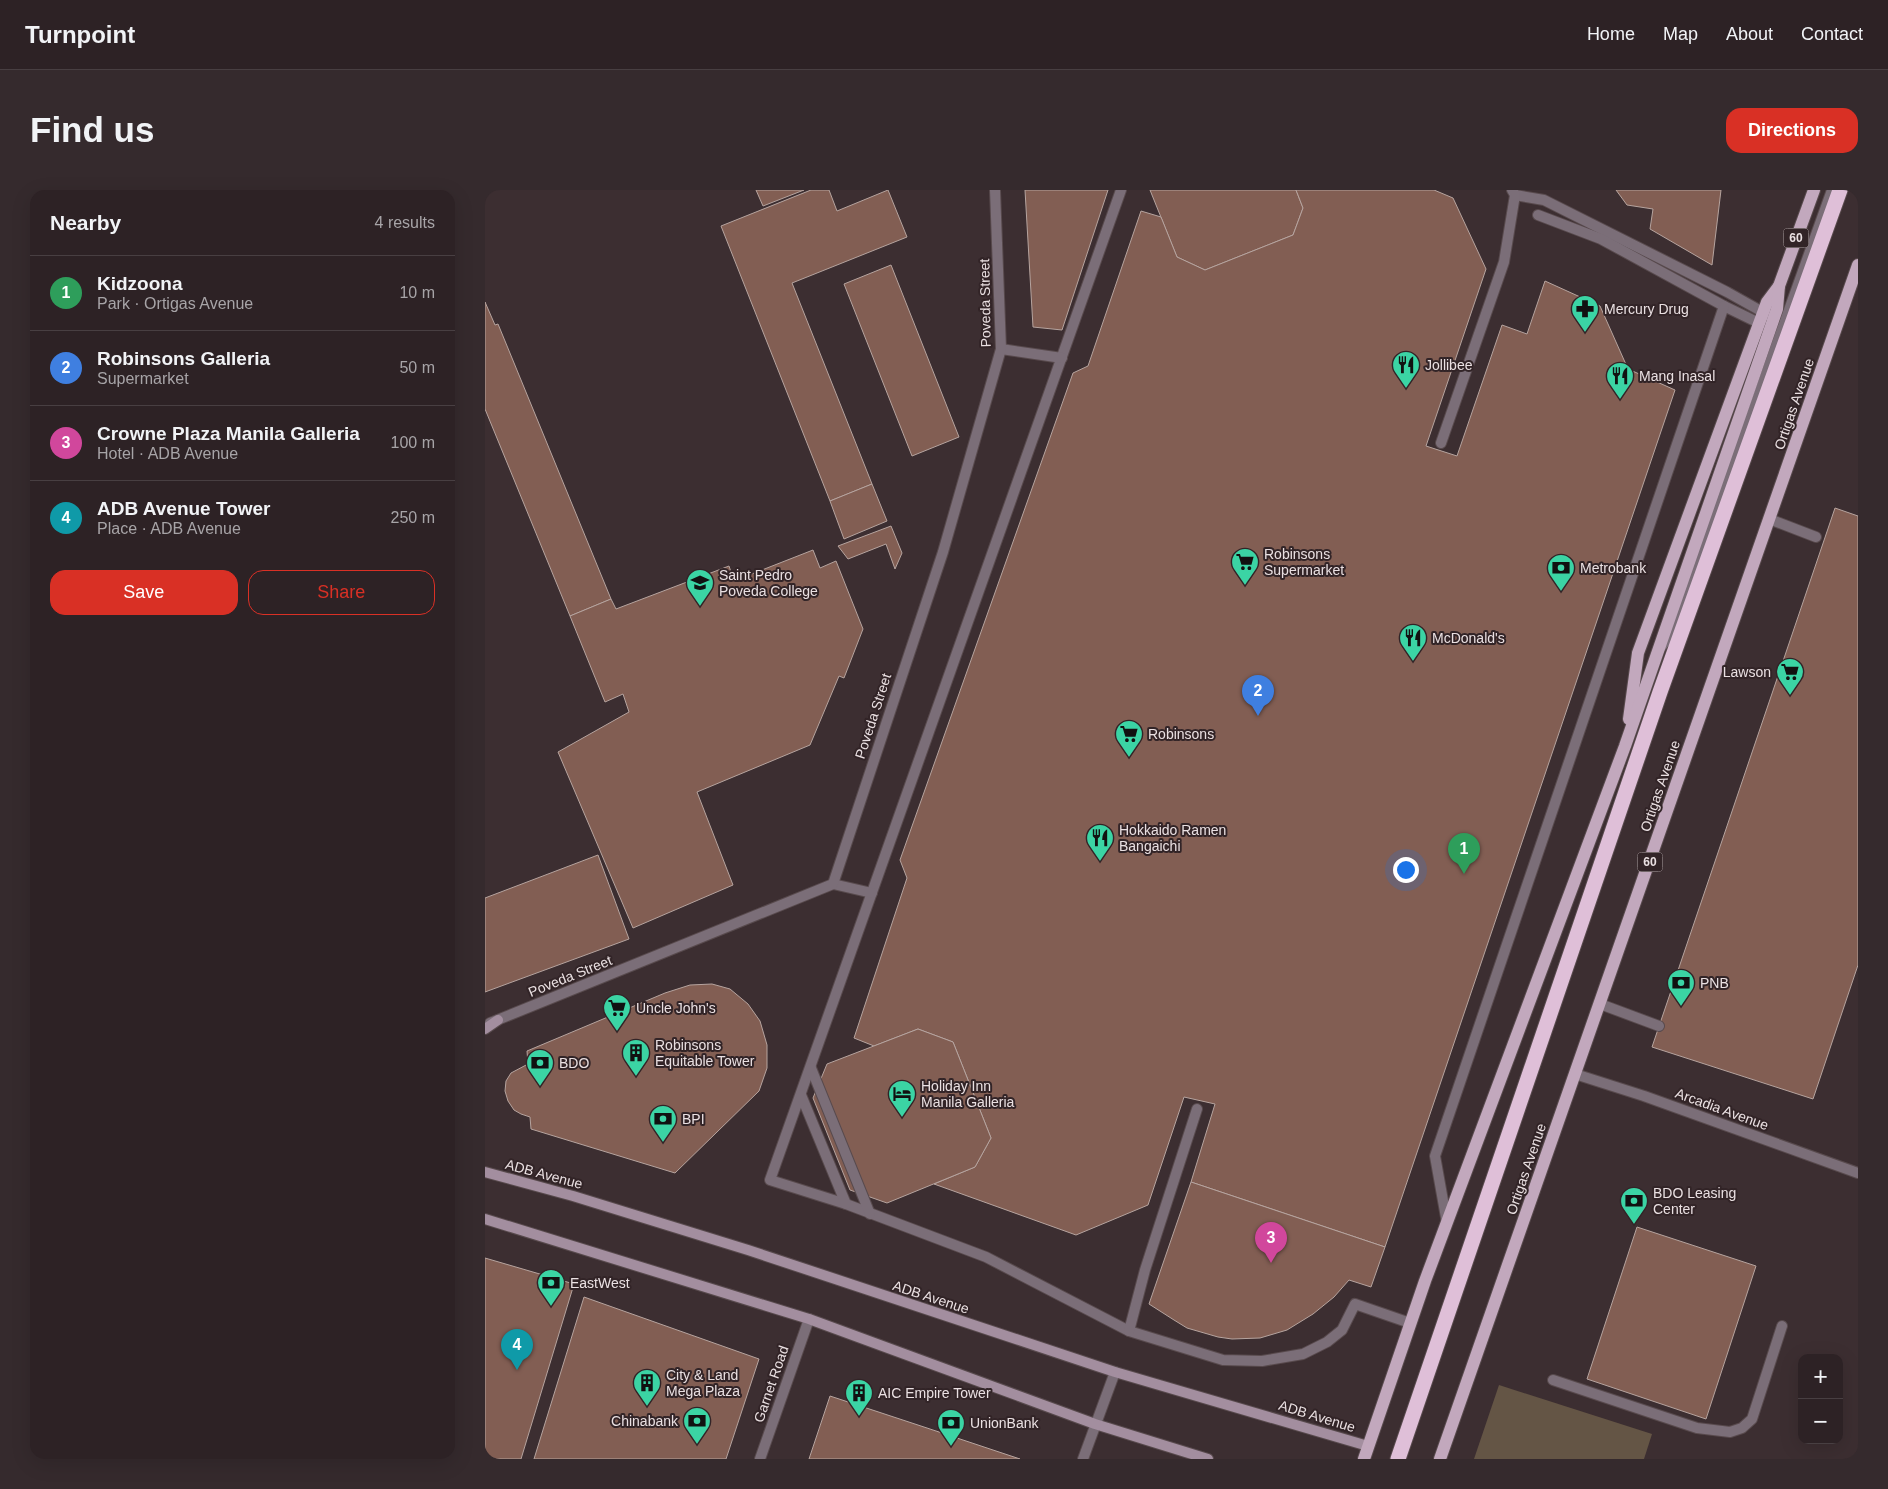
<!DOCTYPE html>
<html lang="en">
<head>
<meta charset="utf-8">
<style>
	:root { --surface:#2d2225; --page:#352a2d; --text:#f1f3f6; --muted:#a7a4a7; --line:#483f42; --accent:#d93025 }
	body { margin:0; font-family:Arial,sans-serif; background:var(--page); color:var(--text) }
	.controls { position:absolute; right:15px; bottom:15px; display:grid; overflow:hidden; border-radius:10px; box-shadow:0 5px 20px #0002 }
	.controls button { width:45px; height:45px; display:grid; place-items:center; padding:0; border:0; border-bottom:1px solid var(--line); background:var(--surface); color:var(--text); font:25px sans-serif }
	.you { position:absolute; left:920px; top:679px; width:18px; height:18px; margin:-12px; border:4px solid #fff; border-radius:50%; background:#1a73e8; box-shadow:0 0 0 8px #1a73e833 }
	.badge { display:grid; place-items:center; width:32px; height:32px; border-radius:50%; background:var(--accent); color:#fff; font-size:16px; font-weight:700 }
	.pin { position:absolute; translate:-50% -41px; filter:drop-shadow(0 1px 2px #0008) }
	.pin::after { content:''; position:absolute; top:26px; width:18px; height:15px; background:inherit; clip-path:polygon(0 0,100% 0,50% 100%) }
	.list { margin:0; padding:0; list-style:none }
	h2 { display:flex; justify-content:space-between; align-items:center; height:65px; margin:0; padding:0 20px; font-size:21px }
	h2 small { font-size:16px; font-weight:400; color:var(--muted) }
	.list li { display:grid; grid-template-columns:32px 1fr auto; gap:15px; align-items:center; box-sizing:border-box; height:75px; padding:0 20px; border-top:1px solid var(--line) }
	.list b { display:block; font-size:19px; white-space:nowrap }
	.list p { margin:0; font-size:16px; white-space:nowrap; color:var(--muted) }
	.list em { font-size:16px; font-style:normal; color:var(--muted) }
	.actions { display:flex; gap:10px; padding:15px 20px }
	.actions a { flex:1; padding:11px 0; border:1px solid var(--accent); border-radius:15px; text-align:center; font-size:18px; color:var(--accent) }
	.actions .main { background:var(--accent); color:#fff }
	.map { position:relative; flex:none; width:1373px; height:1269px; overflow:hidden; border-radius:15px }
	header { display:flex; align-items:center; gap:30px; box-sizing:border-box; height:70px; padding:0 25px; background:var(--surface); border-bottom:1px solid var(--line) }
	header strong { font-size:24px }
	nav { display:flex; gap:28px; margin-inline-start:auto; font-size:18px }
	.intro { display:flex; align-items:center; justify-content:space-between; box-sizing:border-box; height:120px; padding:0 30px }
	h1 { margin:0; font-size:35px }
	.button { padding:12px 22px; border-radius:15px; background:var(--accent); color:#fff; font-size:18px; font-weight:700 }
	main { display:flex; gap:30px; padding:0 30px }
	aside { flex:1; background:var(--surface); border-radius:15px; box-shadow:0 5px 20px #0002 }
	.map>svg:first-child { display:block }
	.green { fill:#645545 }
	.building { fill:#825e53; stroke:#b6a49f }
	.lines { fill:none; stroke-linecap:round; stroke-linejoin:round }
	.lane-casing { stroke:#584a4d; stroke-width:12 }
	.street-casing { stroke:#584a4d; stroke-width:12 }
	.secondary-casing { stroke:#584a4d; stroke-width:12 }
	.primary-casing { stroke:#584a4d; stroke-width:14 }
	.highway-casing { stroke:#584a4d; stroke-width:17 }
	.lane { stroke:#7b6e78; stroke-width:10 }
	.street { stroke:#7b6e78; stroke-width:10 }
	.secondary { stroke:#a38e9f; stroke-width:10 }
	.primary { stroke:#c2a8bd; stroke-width:12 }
	.highway { stroke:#dfbfd8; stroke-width:15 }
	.labels { text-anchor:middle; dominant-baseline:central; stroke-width:4; stroke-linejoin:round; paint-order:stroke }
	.shield { fill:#322427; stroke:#b3a8aa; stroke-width:1 }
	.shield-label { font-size:12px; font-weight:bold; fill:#eae0e2 }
	.street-label { font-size:14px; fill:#eae0e2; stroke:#322427 }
	.poi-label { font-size:14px; fill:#eae0e2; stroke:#322427; text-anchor:start }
</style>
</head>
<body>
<header>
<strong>Turnpoint</strong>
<nav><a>Home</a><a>Map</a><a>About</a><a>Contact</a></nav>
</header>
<div class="intro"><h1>Find us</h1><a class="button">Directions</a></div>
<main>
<aside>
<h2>Nearby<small>4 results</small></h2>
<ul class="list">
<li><span class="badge" style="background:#2e9e5b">1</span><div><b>Kidzoona</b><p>Park · Ortigas Avenue</p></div><em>10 m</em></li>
<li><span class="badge" style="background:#3f7fe0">2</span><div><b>Robinsons Galleria</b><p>Supermarket</p></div><em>50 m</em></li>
<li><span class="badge" style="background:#d1479c">3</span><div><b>Crowne Plaza Manila Galleria</b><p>Hotel · ADB Avenue</p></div><em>100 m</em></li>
<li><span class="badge" style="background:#0f9aa8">4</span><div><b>ADB Avenue Tower</b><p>Place · ADB Avenue</p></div><em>250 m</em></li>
</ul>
<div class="actions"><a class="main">Save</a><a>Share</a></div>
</aside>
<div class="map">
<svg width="1373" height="1269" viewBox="0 0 1373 1269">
	<rect width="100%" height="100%" fill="#3c2e31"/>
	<!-- green -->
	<path class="green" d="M1014 1195 1167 1244 1159 1269H989Z"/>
	<!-- building -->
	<g class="building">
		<path d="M271 0H319L278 16Z"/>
		<path d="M326 0H344L352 21 403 0 422 47 307 93 387 294 345 311 236 36Z"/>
		<path d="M540 0H623L577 140 548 137Z"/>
		<path d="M665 0H811L818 18 808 45 720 80 692 67Z"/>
		<path d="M811 0H949L968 8 1001 79 941 256 972 266 1017 135 1042 144 1060 91 1115 116 1143 179 1190 200 900 1057 706 992 730 914 699 907 663 1015 591 1045 449 994 490 977 506 948 468 852 433 839 389 856 369 848 422 688 415 670 588 183 603 176 656 21 676 27 692 67 720 80 808 45 818 18Z"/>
		<path d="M1131 0H1236L1227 75 1165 39 1168 19 1142 15Z"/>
		<path d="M406 75 474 247 427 266 359 94Z"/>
		<path d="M0 112 10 135 13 134 126 409 85 426 0 219Z"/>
		<path d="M387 294 402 331 359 349 345 311Z"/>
		<path d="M1350 318 1373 326V775L1328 909 1167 857Z"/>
		<path d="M406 336 417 363 410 379 401 354 363 369 353 356Z"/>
		<path d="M328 360 335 378 351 371 378 439 359 488 354 486 325 555 212 602 248 695 148 738 73 562 144 522 138 504 120 512 85 426 126 409 131 419 244 376 249 391Z"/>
		<path d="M113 665 144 749 0 802V708Z"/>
		<path d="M227 794 245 799 263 814 275 831 282 855V878L274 901 190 983 46 939 45 927 36 924 29 920 23 911 20 901 21 891 26 883 43 874 42 861 180 803 205 795Z"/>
		<path d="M433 839 468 852 506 948 490 977 402 1013 365 1000 328 908 342 874Z"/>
		<path d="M706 992 900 1057 886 1097 864 1090 849 1107 828 1124 802 1140 775 1148 747 1149 733 1147 702 1138 689 1130 664 1114Z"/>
		<path d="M1152 1037 1271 1076 1221 1229 1102 1189Z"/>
		<path d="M0 1068 89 1094 36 1269H11L0 1266Z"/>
		<path d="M99 1107 274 1169 241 1269H49Z"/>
		<path d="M345 1206 442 1238 535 1269H324Z"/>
	</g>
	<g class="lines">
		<defs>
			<g id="lane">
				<path d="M636 0 285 990 361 1014 501 1067 644 1141 738 1170 777 1171 818 1164 842 1152 857 1140 870 1114 925 1133"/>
				<path d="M1030 5 1059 10 1242 102 1283 125"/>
				<path d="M1053 25 1116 49 1239 116 1274 133"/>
				<path d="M516 159 577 168"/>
				<path d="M956 253 1019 72 1030 5 1027 0"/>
				<path d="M1284 329 1331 347"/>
				<path d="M1176 457 1188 443 1347 0"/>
				<path d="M348 694 387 703"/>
				<path d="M1115 814 1174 836"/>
				<path d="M326 878 385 1024"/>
				<path d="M316 905 361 1014"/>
				<path d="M962 1033 950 966 1239 116"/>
				<path d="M644 1141 660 1080 712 919"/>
				<path d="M1068 1190 1212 1238 1245 1242 1257 1238 1267 1229 1297 1136"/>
			</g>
			<g id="street">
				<path d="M5 833 348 694 458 362 516 159 510 0"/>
				<path d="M1090 884 1159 906 1373 983"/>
				<path d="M275 1269 324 1129"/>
				<path d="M598 1269 630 1182"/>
			</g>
			<g id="secondary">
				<path d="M0 839 13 830"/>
				<path d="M0 982 88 1006 263 1060 630 1182 883 1256"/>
				<path d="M0 1029 324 1129 610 1234 723 1269"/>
			</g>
			<g id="primary">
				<path d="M1144 529 1153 463 1282 112 1294 96 1329 0"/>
				<path d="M879 1269 940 1091 1140 556 1292 119 1294 96"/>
				<path d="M955 1269 1373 75"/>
			</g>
			<path id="highway" d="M913 1269 1175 502 1355 0"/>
		</defs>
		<!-- lane casing -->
		<use href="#lane" class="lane-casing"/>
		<!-- street casing -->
		<use href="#street" class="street-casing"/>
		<!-- secondary casing -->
		<use href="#secondary" class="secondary-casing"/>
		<!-- primary casing -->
		<use href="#primary" class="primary-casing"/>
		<!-- highway casing -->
		<use href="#highway" class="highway-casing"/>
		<!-- lane -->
		<use href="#lane" class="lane"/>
		<!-- street -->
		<use href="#street" class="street"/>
		<!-- secondary -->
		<use href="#secondary" class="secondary"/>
		<!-- primary -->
		<use href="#primary" class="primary"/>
		<!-- highway -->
		<use href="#highway" class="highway"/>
	</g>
	<!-- icons -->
	<defs>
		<symbol id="pharmacy-pin" viewBox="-11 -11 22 30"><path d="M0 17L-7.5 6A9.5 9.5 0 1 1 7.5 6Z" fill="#3bd4a4" stroke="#322427"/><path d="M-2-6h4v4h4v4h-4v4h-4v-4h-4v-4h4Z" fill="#111"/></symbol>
		<symbol id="restaurant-pin" viewBox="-11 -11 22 30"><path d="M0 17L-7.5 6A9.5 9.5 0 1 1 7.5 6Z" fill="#3bd4a4" stroke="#322427"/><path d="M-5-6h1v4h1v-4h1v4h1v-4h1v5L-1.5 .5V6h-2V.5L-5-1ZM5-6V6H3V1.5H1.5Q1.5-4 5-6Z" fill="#111"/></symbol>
		<symbol id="supermarket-pin" viewBox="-11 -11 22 30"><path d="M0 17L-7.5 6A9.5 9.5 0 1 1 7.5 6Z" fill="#3bd4a4" stroke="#322427"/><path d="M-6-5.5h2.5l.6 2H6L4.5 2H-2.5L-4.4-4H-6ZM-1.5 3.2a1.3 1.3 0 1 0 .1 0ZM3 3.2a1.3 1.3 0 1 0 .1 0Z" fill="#111"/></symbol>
		<symbol id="bank-pin" viewBox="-11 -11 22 30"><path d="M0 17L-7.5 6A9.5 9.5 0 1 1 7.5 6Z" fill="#3bd4a4" stroke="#322427"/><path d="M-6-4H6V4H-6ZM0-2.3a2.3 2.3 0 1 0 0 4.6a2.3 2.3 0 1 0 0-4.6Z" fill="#111"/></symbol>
		<symbol id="university-pin" viewBox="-11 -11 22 30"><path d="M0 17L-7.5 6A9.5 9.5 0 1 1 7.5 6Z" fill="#3bd4a4" stroke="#322427"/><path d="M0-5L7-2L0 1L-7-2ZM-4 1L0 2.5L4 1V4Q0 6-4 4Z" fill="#111"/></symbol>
		<symbol id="building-pin" viewBox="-11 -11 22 30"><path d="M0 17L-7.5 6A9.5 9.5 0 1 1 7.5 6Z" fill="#3bd4a4" stroke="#322427"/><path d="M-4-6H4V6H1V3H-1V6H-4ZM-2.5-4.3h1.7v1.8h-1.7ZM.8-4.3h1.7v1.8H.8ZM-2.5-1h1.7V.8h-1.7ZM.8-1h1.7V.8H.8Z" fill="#111"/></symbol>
		<symbol id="hotel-pin" viewBox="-11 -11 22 30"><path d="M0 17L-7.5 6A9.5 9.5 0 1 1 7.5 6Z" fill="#3bd4a4" stroke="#322427"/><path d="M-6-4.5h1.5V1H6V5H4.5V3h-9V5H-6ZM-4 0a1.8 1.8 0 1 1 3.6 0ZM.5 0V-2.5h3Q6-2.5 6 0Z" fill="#111"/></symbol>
	</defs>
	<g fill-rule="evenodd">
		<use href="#pharmacy-pin" x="1084" y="103" width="32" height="43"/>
		<use href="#restaurant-pin" x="905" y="159" width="32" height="43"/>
		<use href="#restaurant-pin" x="1119" y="170" width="32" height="43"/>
		<use href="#supermarket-pin" x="744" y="356" width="32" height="43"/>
		<use href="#bank-pin" x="1060" y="362" width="32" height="43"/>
		<use href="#university-pin" x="199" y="377" width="32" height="43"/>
		<use href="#restaurant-pin" x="912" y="432" width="32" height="43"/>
		<use href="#supermarket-pin" x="1289" y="466" width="32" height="43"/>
		<use href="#supermarket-pin" x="628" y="528" width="32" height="43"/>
		<use href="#restaurant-pin" x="599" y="632" width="32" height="43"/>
		<use href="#bank-pin" x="1180" y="777" width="32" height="43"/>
		<use href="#supermarket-pin" x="116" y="802" width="32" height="43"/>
		<use href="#building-pin" x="135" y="847" width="32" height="43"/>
		<use href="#bank-pin" x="39" y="857" width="32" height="43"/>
		<use href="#hotel-pin" x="401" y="888" width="32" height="43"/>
		<use href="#bank-pin" x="162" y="913" width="32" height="43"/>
		<use href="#bank-pin" x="1133" y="995" width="32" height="43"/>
		<use href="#bank-pin" x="50" y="1077" width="32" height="43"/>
		<use href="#building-pin" x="146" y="1177" width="32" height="43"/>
		<use href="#building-pin" x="358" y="1187" width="32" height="43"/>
		<use href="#bank-pin" x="196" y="1215" width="32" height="43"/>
		<use href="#bank-pin" x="450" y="1217" width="32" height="43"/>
	</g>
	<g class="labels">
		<!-- shield labels -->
		<g class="shield">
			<rect x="1298.5" y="38.5" width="25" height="19" rx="4"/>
			<rect x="1152.5" y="662.5" width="25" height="19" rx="4"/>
		</g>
		<g class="shield-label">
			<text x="1311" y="48">60</text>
			<text x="1165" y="672">60</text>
		</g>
		<!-- street labels -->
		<g class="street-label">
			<text transform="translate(500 113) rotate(-91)">Poveda Street</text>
			<text transform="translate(1309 214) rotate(-71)">Ortigas Avenue</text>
			<text transform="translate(388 526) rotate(-72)">Poveda Street</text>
			<text transform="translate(1175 596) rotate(-71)">Ortigas Avenue</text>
			<text transform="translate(85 786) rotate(-22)">Poveda Street</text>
			<text transform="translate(1237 919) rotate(20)">Arcadia Avenue</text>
			<text transform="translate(1041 979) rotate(-71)">Ortigas Avenue</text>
			<text transform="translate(59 984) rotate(15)">ADB Avenue</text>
			<text transform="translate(446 1107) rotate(18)">ADB Avenue</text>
			<text transform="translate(286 1194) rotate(-71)">Garnet Road</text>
			<text transform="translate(832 1226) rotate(17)">ADB Avenue</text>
		</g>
		<!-- poi labels -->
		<g class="poi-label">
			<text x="1119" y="119">Mercury Drug</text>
			<text x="940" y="175">Jollibee</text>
			<text x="1154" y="186">Mang Inasal</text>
			<text x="779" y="364">Robinsons<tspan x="779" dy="16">Supermarket</tspan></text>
			<text x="1095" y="378">Metrobank</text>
			<text x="234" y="385">Saint Pedro<tspan x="234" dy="16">Poveda College</tspan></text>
			<text x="947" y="448">McDonald's</text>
			<text x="1286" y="482" text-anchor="end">Lawson</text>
			<text x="663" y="544">Robinsons</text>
			<text x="634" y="640">Hokkaido Ramen<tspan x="634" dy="16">Bangaichi</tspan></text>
			<text x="1215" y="793">PNB</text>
			<text x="151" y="818">Uncle John's</text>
			<text x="170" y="855">Robinsons<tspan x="170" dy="16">Equitable Tower</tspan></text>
			<text x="74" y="873">BDO</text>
			<text x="436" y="896">Holiday Inn<tspan x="436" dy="16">Manila Galleria</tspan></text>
			<text x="197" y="929">BPI</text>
			<text x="1168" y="1003">BDO Leasing<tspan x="1168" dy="16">Center</tspan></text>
			<text x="85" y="1093">EastWest</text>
			<text x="181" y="1185">City &amp; Land<tspan x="181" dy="16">Mega Plaza</tspan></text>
			<text x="393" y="1203">AIC Empire Tower</text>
			<text x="193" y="1231" text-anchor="end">Chinabank</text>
			<text x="485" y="1233">UnionBank</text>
		</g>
	</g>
</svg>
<div class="controls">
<button>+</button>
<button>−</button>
</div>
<div class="you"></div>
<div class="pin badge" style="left:979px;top:684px;background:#2e9e5b">1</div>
<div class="pin badge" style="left:773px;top:526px;background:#3f7fe0">2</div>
<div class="pin badge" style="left:786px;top:1073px;background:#d1479c">3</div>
<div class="pin badge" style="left:32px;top:1180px;background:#0f9aa8">4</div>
</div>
</main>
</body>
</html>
